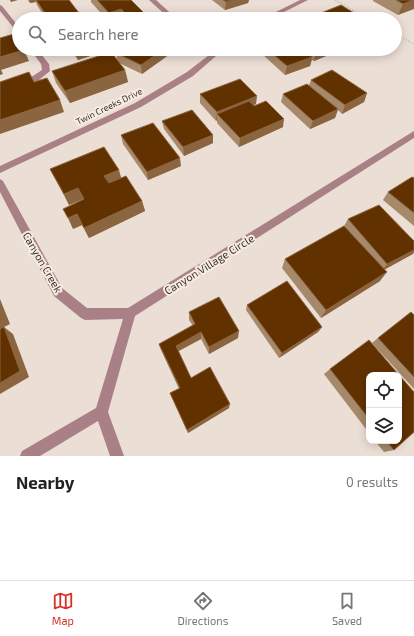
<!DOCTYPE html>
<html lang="en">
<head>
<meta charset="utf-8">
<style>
	:root { --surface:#fff; --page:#f2f2f2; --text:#222; --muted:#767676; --line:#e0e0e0; --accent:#d93025 }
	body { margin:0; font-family:"Exo 2",sans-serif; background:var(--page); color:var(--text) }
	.controls { position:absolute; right:12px; bottom:12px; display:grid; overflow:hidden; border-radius:8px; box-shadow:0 2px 10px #0003 }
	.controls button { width:36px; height:36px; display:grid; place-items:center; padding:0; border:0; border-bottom:1px solid var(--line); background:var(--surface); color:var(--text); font:20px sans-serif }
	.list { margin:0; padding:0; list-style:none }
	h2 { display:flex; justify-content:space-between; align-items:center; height:52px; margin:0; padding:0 16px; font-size:17px }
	h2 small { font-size:13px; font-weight:400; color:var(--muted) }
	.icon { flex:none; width:22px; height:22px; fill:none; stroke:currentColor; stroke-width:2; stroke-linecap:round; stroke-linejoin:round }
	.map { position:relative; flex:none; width:414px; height:456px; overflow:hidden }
	.search { position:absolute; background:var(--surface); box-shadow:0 2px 10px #0003; left:12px; right:12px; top:12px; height:44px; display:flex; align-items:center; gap:10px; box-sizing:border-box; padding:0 14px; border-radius:22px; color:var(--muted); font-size:15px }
	.sheet { height:124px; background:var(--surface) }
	nav { display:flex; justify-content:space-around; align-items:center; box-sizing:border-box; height:56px; border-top:1px solid var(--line); background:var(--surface); font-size:11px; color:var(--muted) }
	nav a { display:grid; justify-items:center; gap:2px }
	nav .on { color:var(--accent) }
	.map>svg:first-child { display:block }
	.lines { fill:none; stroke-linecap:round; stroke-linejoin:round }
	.path { stroke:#9d938d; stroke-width:1.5; stroke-dasharray:0.5 2; stroke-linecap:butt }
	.minor { fill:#a98086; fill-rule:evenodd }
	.wall { fill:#a6886a }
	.shaded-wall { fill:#8a6540 }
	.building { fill:#613100; stroke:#8a6540 }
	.labels { text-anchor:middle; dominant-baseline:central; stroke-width:4; stroke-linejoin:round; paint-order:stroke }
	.far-street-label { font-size:9px; fill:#3b3633; stroke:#f8ebe2 }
	.street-label { font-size:11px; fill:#3b3633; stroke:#f8ebe2 }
</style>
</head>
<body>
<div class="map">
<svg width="414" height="456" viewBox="0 0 414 456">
	<rect width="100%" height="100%" fill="#ebded5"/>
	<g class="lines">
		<!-- path -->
		<g class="path">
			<path d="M335 0 369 19"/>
			<path d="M395 34 414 44"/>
		</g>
		<!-- minor -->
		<g class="minor">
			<path d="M149 0H156L177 19H170Z"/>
			<path d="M300 0H308L270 19H262Z"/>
			<path d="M0 5 2 6 19 27V33L17 32 0 11Z"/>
			<path d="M30 49H37L49 64 50 71 39 80 0 94V89L33 76 42 70 41 64Z"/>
			<path d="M217 49H224L193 76 141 107 0 173V166L135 103 187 72Z"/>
			<path d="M414 131V138L135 316 108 412 124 456H110L98 421 40 456H20L22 451 96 408 123 319 85 320 81 318 54 296 0 192V179L3 181 62 288 87 308H128Z"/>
		</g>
	</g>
	<!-- wall -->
	<g class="wall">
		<path d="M28 0H69L80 17 89 19H46L37 5 36 2 30 3Z"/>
		<path d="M91 0H131L150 19H106L91 2Z"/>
		<path d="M212 0H249L248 3 225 10Z"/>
		<path d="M373 0H414L398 15 373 1Z"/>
		<path d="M321 13 364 19H301L320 17Z"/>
		<path d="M70 49H109V50L78 60Z"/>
		<path d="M122 49H177L142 74 119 63 125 70 128 82 70 103 56 83 52 71 117 60 116 53Z"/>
		<path d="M262 49H332L331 54 314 61 312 60 310 66 285 75 262 54Z"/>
		<path d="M311 80 367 93 364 102 342 114 338 110 335 118 310 129 281 102 283 94 309 85Z"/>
		<path d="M200 94 256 104 253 106 283 127 239 147 217 123V120L216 121 200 103Z"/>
		<path d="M162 121 213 143 184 156 164 129Z"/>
		<path d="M121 135 181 166 148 180 123 144Z"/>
		<path d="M50 169 121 178 142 201 145 211 89 238 82 225 73 229 83 200V199L69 205Z"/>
		<path d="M414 178V226L383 200 388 192Z"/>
		<path d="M348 219 414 241V253L385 269 380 281 321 318 282 268 285 259 344 226Z"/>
		<path d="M247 305 322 327 318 332 279 358 246 310Z"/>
		<path d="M189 312 238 338 209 354 201 339 178 351 191 378 229 408 188 433 170 393 179 389 161 350 159 344 193 326 189 320Z"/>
		<path d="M414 315V389L372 343 378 338Z"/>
		<path d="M330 369 369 375V433L324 374Z"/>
		<path d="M375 441H399L394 450 384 452Z"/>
	</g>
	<!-- shaded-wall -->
	<g class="shaded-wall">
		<path d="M10 0H18L11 2Z"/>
		<path d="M29 0H35L36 2 30 3Z"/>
		<path d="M232 0H249L248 3 225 10 226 2Z"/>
		<path d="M413 0H414V9L398 15 403 4Z"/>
		<path d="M121 9 123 19H110L109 13Z"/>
		<path d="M79 13 81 19H56Z"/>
		<path d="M83 49H109V50L78 60 75 51Z"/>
		<path d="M164 49H177L142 74 141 65Z"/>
		<path d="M325 49H332L331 54 314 61 316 52Z"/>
		<path d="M24 50 29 61 1 70 3 74 0 75V57Z"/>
		<path d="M312 57 310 66 285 75 287 66Z"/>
		<path d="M125 70 128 82 70 103 65 91Z"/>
		<path d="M367 93 364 102 342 114 345 105Z"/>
		<path d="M257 96 256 104 222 119 217 114V120L216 121 217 112Z"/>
		<path d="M60 100 64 112 0 134V120Z"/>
		<path d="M338 109 335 118 310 129 313 121Z"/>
		<path d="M284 119 283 127 239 147 240 138Z"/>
		<path d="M213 135V143L184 156 183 147Z"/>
		<path d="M180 158 181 166 148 180 147 172Z"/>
		<path d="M119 170 122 181 108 187 104 176Z"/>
		<path d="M78 188 83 199 69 205 64 194Z"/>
		<path d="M142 201 145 211 89 238 84 228Z"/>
		<path d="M77 214 82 225 73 229 68 218Z"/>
		<path d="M414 250 413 254 382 271 387 264Z"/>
		<path d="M387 272 380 281 321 318 326 310Z"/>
		<path d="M0 299 10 324 4 327 13 334 29 377 0 394Z"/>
		<path d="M322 327 318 332 279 358 282 353Z"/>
		<path d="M239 331 238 338 209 354V347Z"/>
		<path d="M201 332V339L177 352 176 346Z"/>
		<path d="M230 404 229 408 188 433 187 430Z"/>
	</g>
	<!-- building -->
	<g class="building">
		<path d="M36 0H69L79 13 56 19H49Z"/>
		<path d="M97 0H131L150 19H130L121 9 109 13Z"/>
		<path d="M223 0H232L226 2Z"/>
		<path d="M396 0H413L403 4Z"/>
		<path d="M341 5 364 19H331L321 13Z"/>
		<path d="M316 14 323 19H301Z"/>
		<path d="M86 15 89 19H72Z"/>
		<path d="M14 34 19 42V49H24V50L0 57V38Z"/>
		<path d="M73 49H83L75 51Z"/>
		<path d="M122 49H164L141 65 116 53Z"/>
		<path d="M267 49H302L312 57 287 66Z"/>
		<path d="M311 49H325L316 52Z"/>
		<path d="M111 52 125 70 65 91 52 71Z"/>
		<path d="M332 70 367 93 345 105 311 80Z"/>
		<path d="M29 72 34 82 47 78 60 100 0 120V82Z"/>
		<path d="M240 79 257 96 217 112 200 94Z"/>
		<path d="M307 84 338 109 313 121 283 94Z"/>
		<path d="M249 101 254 106 266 101 284 119 240 138 217 114Z"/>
		<path d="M192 110 213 135 183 147 162 121Z"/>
		<path d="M153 123 180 158 147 172 121 135Z"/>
		<path d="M104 147 119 170 104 176 109 183 126 176 142 201 84 228 77 214 68 218 63 209 84 199 78 188 64 194 50 169Z"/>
		<path d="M412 177 414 178V213L388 192Z"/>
		<path d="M379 205 414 241V250L387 264 348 219Z"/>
		<path d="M344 226 387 272 326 310 285 259Z"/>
		<path d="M287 281 322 327 282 353 247 305Z"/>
		<path d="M219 297 239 331 209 347 201 332 176 346 191 378 210 367 230 404 187 430 170 393 180 388 159 344 195 324 189 312Z"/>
		<path d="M411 312 414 315V377L378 338Z"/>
		<path d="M4 327 20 371 0 383V329Z"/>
		<path d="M369 340 399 375H369V419L330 369Z"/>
		<path d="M399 375 414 392V432L394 450 386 441H399Z"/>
	</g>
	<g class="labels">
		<!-- far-street labels -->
		<g class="far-street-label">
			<text transform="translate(109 106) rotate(-26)">Twin Creeks Drive</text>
		</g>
		<!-- street labels -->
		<g class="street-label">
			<text transform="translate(43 262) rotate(60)">Canyon Creek</text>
			<text transform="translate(209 264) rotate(-32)">Canyon Village Circle</text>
		</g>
	</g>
</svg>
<div class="controls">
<button><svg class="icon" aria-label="locate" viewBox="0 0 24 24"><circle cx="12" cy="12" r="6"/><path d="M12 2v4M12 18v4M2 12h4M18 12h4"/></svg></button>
<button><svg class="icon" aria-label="layers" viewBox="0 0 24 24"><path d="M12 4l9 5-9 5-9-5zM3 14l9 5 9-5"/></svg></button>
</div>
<div class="search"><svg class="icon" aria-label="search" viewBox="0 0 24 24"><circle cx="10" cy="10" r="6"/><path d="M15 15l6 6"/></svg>Search here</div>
</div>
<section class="sheet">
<h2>Nearby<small>0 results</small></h2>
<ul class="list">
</ul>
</section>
<nav>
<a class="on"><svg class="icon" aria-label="map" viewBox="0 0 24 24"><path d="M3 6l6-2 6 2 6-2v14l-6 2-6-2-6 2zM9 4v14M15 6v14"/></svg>Map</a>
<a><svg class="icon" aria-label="directions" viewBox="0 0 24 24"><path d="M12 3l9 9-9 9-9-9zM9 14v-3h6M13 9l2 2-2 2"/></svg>Directions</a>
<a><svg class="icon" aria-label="saved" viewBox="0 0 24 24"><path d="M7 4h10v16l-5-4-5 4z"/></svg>Saved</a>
</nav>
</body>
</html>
